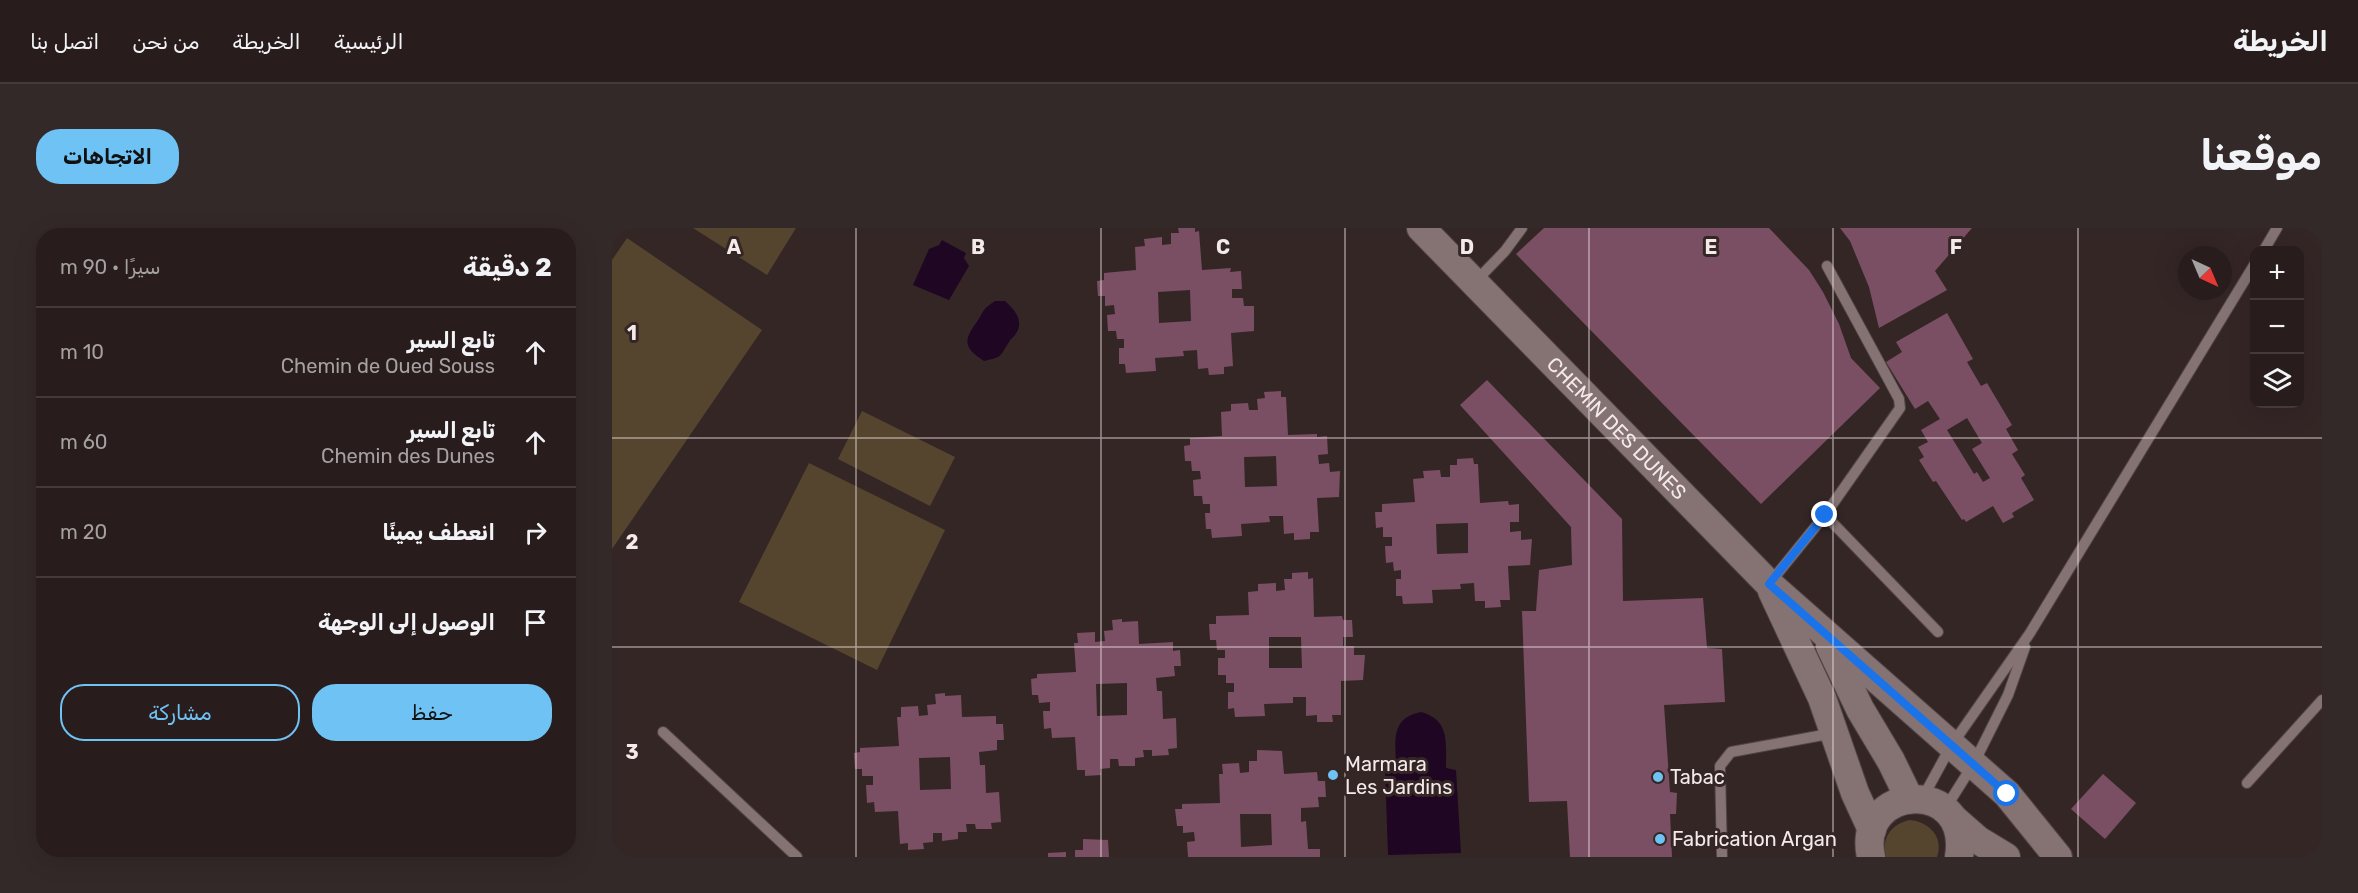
<!DOCTYPE html>
<html lang="ar">
<head>
<meta charset="utf-8">
<style>
	:root { --surface:#281c1c; --page:#342929; --text:#f1f3f6; --muted:#a5a1a3; --line:#443a3b; --accent:#6fc2f4 }
	body { margin:0; font-family:Rubik,"Noto Sans Arabic",sans-serif; background:var(--page); color:var(--text); direction:rtl }
	.controls { position:absolute; right:18px; top:18px; display:grid; overflow:hidden; border-radius:12px; box-shadow:0 6px 24px #0002 }
	.controls button { width:54px; height:54px; display:grid; place-items:center; padding:0; border:0; border-bottom:2px solid var(--line); background:var(--surface); color:var(--text); font:30px sans-serif }
	.compass { position:absolute; left:1566px; top:18px; width:54px; height:54px; border-radius:50%; background:var(--surface); box-shadow:0 6px 24px #0002; rotate:136deg }
	.stop { position:absolute; width:18px; height:18px; margin:-14px; border:4px solid #1a73e8; border-radius:50%; background:#fff }
	.stop.end { background:#1a73e8; border-color:#fff; box-shadow:0 2px 6px #0008 }
	.list { margin:0; padding:0; list-style:none }
	h2 { display:flex; justify-content:space-between; align-items:center; height:78px; margin:0; padding:0 24px; font-size:26px }
	h2 small { font-size:20px; font-weight:400; color:var(--muted) }
	.list li { display:grid; grid-template-columns:39px 1fr auto; gap:18px; align-items:center; box-sizing:border-box; height:90px; padding:0 24px; border-top:2px solid var(--line) }
	.list b { display:block; font-size:22px; white-space:nowrap }
	.list p { margin:0; font-size:20px; white-space:nowrap; color:var(--muted) }
	.list em { font-size:20px; font-style:normal; color:var(--muted) }
	.actions { display:flex; gap:12px; padding:18px 24px }
	.actions a { flex:1; padding:14px 0; border:2px solid var(--accent); border-radius:24px; text-align:center; font-size:21px; color:var(--accent) }
	.actions .main { background:var(--accent); color:#111 }
	.icon { flex:none; width:33px; height:33px; fill:none; stroke:currentColor; stroke-width:2; stroke-linecap:round; stroke-linejoin:round }
	.map { position:relative; flex:none; width:1710px; height:629px; overflow:hidden; direction:ltr; border-radius:24px }
	header { display:flex; align-items:center; gap:36px; box-sizing:border-box; height:84px; padding:0 30px; background:var(--surface); border-bottom:2px solid var(--line) }
	header strong { font-size:28px }
	nav { display:flex; gap:33px; margin-inline-start:auto; font-size:21px }
	.intro { display:flex; align-items:center; justify-content:space-between; box-sizing:border-box; height:144px; padding:0 36px }
	h1 { margin:0; font-size:42px }
	.button { padding:15px 27px; border-radius:24px; background:var(--accent); color:#111; font-size:21px; font-weight:700 }
	main { display:flex; gap:36px; padding:0 36px }
	aside { flex:1; background:var(--surface); border-radius:24px; box-shadow:0 6px 24px #0002 }
	.map>svg:first-child { display:block }
	.green { fill:#55452e }
	.water { fill:#1f0623 }
	.building { fill:#7a4f63; fill-rule:evenodd }
	.lines { fill:none; stroke-linecap:round; stroke-linejoin:round }
	.service-casing { stroke:#504444; stroke-width:12 }
	.tertiary-casing { stroke:#504444; stroke-width:30 }
	.service { stroke:#857373; stroke-width:10 }
	.tertiary { stroke:#857373; stroke-width:28 }
	.route { stroke:#1a73e8; stroke-width:8 }
	.grid { fill:none; stroke:#f5eaea; stroke-width:1.5; stroke-opacity:0.55 }
	.poi-dot { fill:#6fc2f4; stroke:#352626; stroke-width:2 }
	.labels { text-anchor:middle; dominant-baseline:central; stroke-width:6; stroke-linejoin:round; paint-order:stroke }
	.street-label { font-size:20px; fill:#f5eaea; stroke:#352626 }
	.poi-label { font-size:20px; fill:#f5eaea; stroke:#352626; text-anchor:start }
	.grid-label { font-size:20px; text-anchor:middle; font-weight:bold; fill:#f5eaea; stroke:#352626; stroke-width:6; stroke-linejoin:round; paint-order:stroke }
</style>
</head>
<body>
<header>
<strong>الخريطة</strong>
<nav><a>الرئيسية</a><a>الخريطة</a><a>من نحن</a><a>اتصل بنا</a></nav>
</header>
<div class="intro"><h1>موقعنا</h1><a class="button">الاتجاهات</a></div>
<main>
<div class="map">
<svg width="1710" height="629" viewBox="0 0 1710 629">
	<rect width="100%" height="100%" fill="#352626"/>
	<!-- green -->
	<g class="green">
		<path d="M81 0H184L155 47Z"/>
		<path d="M15 10 150 102 0 321V32Z"/>
		<path d="M250 183 343 229 318 278 226 231Z"/>
		<path d="M197 235 333 302 265 442 127 374Z"/>
		<path d="M1298 592C1317 594 1332 609 1325 629H1274C1269 610 1279 596 1298 592Z"/>
	</g>
	<!-- water -->
	<g class="water">
		<path d="M330 12 354 25 352 30 357 38 337 72 301 57 317 21 327 17Z"/>
		<path d="M383 73H393C403 82 413 93 403 107 402 109 398 111 397 114 388 128 391 129 372 133 352 120 351 113 364 95 373 83 368 83 383 73Z"/>
		<path d="M809 484C838 492 834 514 834 540L844 542 849 625 776 627 773 542 784 541C784 515 777 490 809 484Z"/>
	</g>
	<!-- building -->
	<g class="building">
		<path d="M566 0H583V4L587 3 590 42 619 40 618 44 629 43 630 61H620V70H631L632 78H642V103L619 105 621 138 612 139V146L597 147 596 140 586 141 585 122 571 123 572 128 543 130 544 143 514 145 513 136H507V120H512V111H505L504 103H496L495 87 503 86 502 77 493 78V68H486L485 53 492 52V45L524 42 523 19 533 18 532 11 550 9V17L559 16V5H567ZM578 62 579 93 547 95 546 64Z"/>
		<path d="M932 0H1157L1197 42 1211 64 1227 96 1239 130 1268 160 1149 276 904 26Z"/>
		<path d="M1228 0H1360L1323 43 1335 62 1267 100 1257 59 1238 13Z"/>
		<path d="M1335 85 1361 131 1355 134 1369 158 1375 155 1400 197 1394 201 1406 222 1400 226 1413 247 1409 250 1422 272 1400 285 1402 289 1391 295 1381 278 1354 294 1352 291 1350 292 1324 253 1321 254 1307 232 1312 229 1306 219 1316 214 1309 202 1328 191 1316 173 1303 181 1274 134 1290 124 1284 114ZM1355 190 1370 215 1360 221 1378 250 1371 254 1365 244 1362 246 1335 202Z"/>
		<path d="M875 152 1010 291 1011 373 1091 370 1095 420 1110 421 1113 474 1052 477 1058 564 1065 565 1064 586H1058L1060 629H958L955 573 917 574 910 383H924L927 342 960 337 959 299 848 177Z"/>
		<path d="M669 163V169H674L676 207 705 206V209L715 208 716 226 706 227 707 236 717 235 718 244 728 243 727 269 705 270 707 304H698V311L682 312V305L672 306 671 288H657L658 294 629 296 630 308 600 310 599 301H594L593 285H598V276H591L590 268H582L581 252 589 251 588 243H580L579 233H573L572 218 578 217V210L610 208 609 184 619 183V176L636 175 637 182H646L645 171 653 170 652 164ZM664 228 665 258 633 259 632 229Z"/>
		<path d="M861 230 862 236H866L868 275 896 273 897 277 907 276V294H898V304L909 303V312L920 311 918 337 896 338 898 372H888L889 379 873 380V373H863L862 355 848 356 849 361 820 362 821 375 791 376 790 368H784V351H789V342L782 343 781 334 774 335 773 318H780V309H771V299L764 300 763 284H770V276L803 274 801 251 812 250 811 243 828 242 829 249H838V237H845V231ZM856 295V325L825 326 824 296Z"/>
		<path d="M696 344V351L701 350 702 389 730 388 731 392H740L741 409H731V418H742V427H753L751 452 729 453V487H720L721 494H705V487L694 488V469H681V475L652 476 653 488 623 489 622 480 616 481V464H622V455H614V447H606V430H613V422H605L604 412H598L597 396H604V388L637 387 636 364 646 363V356L664 355V363L673 362 672 351H680V345ZM657 409H689L690 440H657Z"/>
		<path d="M510 391V394L526 393 527 416 561 414V423L568 422 569 438H562L563 448 544 450 545 463H550L551 491 564 490 565 520 556 521 557 527 540 528V522H531L532 529 523 530V538H507L506 531H498V540L488 541 489 547 473 548V542H465L463 509 440 510 439 500 432 501 431 483H438V474L427 475 426 467H420L419 451 425 450V446L464 444 462 415H466L465 405 483 404V414L493 413 492 403 501 402 500 392ZM515 455V487L485 488 484 456Z"/>
		<path d="M333 465V468L349 467 350 489 384 488V496H391L392 512H385V522L367 524 368 537H373L374 565 387 564 389 594 379 595 380 601H364L363 596H354L355 604H346V611L330 613V605H321V614L311 615 312 621 296 622V615L288 616 286 583 263 584 262 574 255 575 254 557H261V548H250V541H243L242 525 248 524V520L287 518 285 489H289V479L306 478 307 488 316 487 315 477 324 476 323 466ZM338 529 339 561 308 562 307 530Z"/>
		<path d="M645 522 670 523 672 546 705 544 706 553H713L714 569H706L707 579 689 580V594L694 593 696 621H708V629H576L575 614 583 613 582 604 571 605V598H565L563 581H570V576L608 575 607 546H611L610 536 627 535 628 545 637 544V533H645ZM628 586H659L660 617 629 619Z"/>
		<path d="M1491 546 1524 575 1493 611 1459 581Z"/>
		<path d="M471 611 496 612 497 629H463V622H471Z"/>
		<path d="M454 624V629H436V625Z"/>
	</g>
	<g class="lines">
		<defs>
			<g id="service">
				<path d="M1652 22 1665 0"/>
				<path d="M863 54 893 23 910 0"/>
				<path d="M1213 287 1326 404"/>
				<path d="M1157 356 1213 287 1288 180 1287 171 1215 38"/>
				<path d="M51 504 185 629"/>
				<path d="M1635 555 1710 472"/>
				<path d="M1310 571 1339 518 1418 405 1642 37"/>
				<path d="M1333 581 1362 535 1396 467 1413 419"/>
				<path d="M1110 629 1108 538 1119 524 1222 505"/>
			</g>
			<g id="tertiary">
				<path id="s1" d="M809 0 1157 356 1395 566 1446 629"/>
				<path d="M1160 363 1210 470 1243 565 1260 602"/>
				<path d="M1218 418 1248 481 1279 533 1297 570"/>
				<path d="M1342 591 1366 612 1394 629"/>
				<path d="M1259 629C1243 556 1360 548 1347 629"/>
			</g>
		</defs>
		<!-- service casing -->
		<use href="#service" class="service-casing"/>
		<!-- tertiary casing -->
		<use href="#tertiary" class="tertiary-casing"/>
		<!-- service -->
		<use href="#service" class="service"/>
		<!-- tertiary -->
		<use href="#tertiary" class="tertiary"/>
	</g>
	<g class="lines">
		<!-- route -->
		<path class="route" d="M1213 287 1157 356 1395 566"/>
	</g>
	<!-- grid -->
	<path class="grid" d="M244 0V629M489 0V629M733 0V629M977 0V629M1221 0V629M1466 0V629M0 210H1710M0 419H1710"/>
	<!-- markers -->
	<g class="poi-dot">
		<circle cx="721" cy="547" r="6"/>
		<circle cx="1046" cy="549" r="6"/>
		<circle cx="1048" cy="611" r="6"/>
	</g>
	<g class="labels">
		<!-- street labels -->
		<g class="street-label">
			<text stroke="none"><textPath href="#s1" startOffset="280">CHEMIN DES DUNES</textPath></text>
		</g>
		<!-- poi labels -->
		<g class="poi-label">
			<text x="733" y="536">Marmara<tspan x="733" dy="23">Les Jardins</tspan></text>
			<text x="1058" y="549">Tabac</text>
			<text x="1060" y="611">Fabrication Argan</text>
		</g>
	</g>
	<g class="grid-label">
		<text x="122" y="26">A</text>
		<text x="366" y="26">B</text>
		<text x="611" y="26">C</text>
		<text x="855" y="26">D</text>
		<text x="1099" y="26">E</text>
		<text x="1344" y="26">F</text>
		<text x="20" y="112">1</text>
		<text x="20" y="321">2</text>
		<text x="20" y="531">3</text>
	</g>
</svg>
<div class="controls">
<button>+</button>
<button>−</button>
<button><svg class="icon" aria-label="layers" viewBox="0 0 24 24"><path d="M12 4l9 5-9 5-9-5zM3 14l9 5 9-5"/></svg></button>
</div>
<svg class="compass" viewBox="-18 -18 36 36"><path d="M0-13l5 13h-10z" fill="#e53935"/><path d="M0 13l5-13h-10z" fill="#a5a1a3"/></svg>
<div class="stop" style="left:1395px;top:566px"></div>
<div class="stop end" style="left:1213px;top:287px"></div>
</div>
<aside>
<h2>2 دقيقة<small>سيرًا · 90 m</small></h2>
<ul class="list">
<li><svg class="icon" aria-label="ahead" viewBox="0 0 24 24"><path d="M12 20V5M6 11l6-6 6 6"/></svg><div><b>تابع السير</b><p>Chemin de Oued Souss</p></div><em>10 m</em></li>
<li><svg class="icon" aria-label="ahead" viewBox="0 0 24 24"><path d="M12 20V5M6 11l6-6 6 6"/></svg><div><b>تابع السير</b><p>Chemin des Dunes</p></div><em>60 m</em></li>
<li><svg class="icon" aria-label="right" viewBox="0 0 24 24"><path d="M7 20v-9h11M14 6l5 5-5 5"/></svg><div><b>انعطف يمينًا</b></div><em>20 m</em></li>
<li><svg class="icon" aria-label="arrive" viewBox="0 0 24 24"><path d="M6 21V4h12l-3 4 3 4H6"/></svg><div><b>الوصول إلى الوجهة</b></div></li>
</ul>
<div class="actions"><a class="main">حفظ</a><a>مشاركة</a></div>
</aside>
</main>
</body>
</html>
